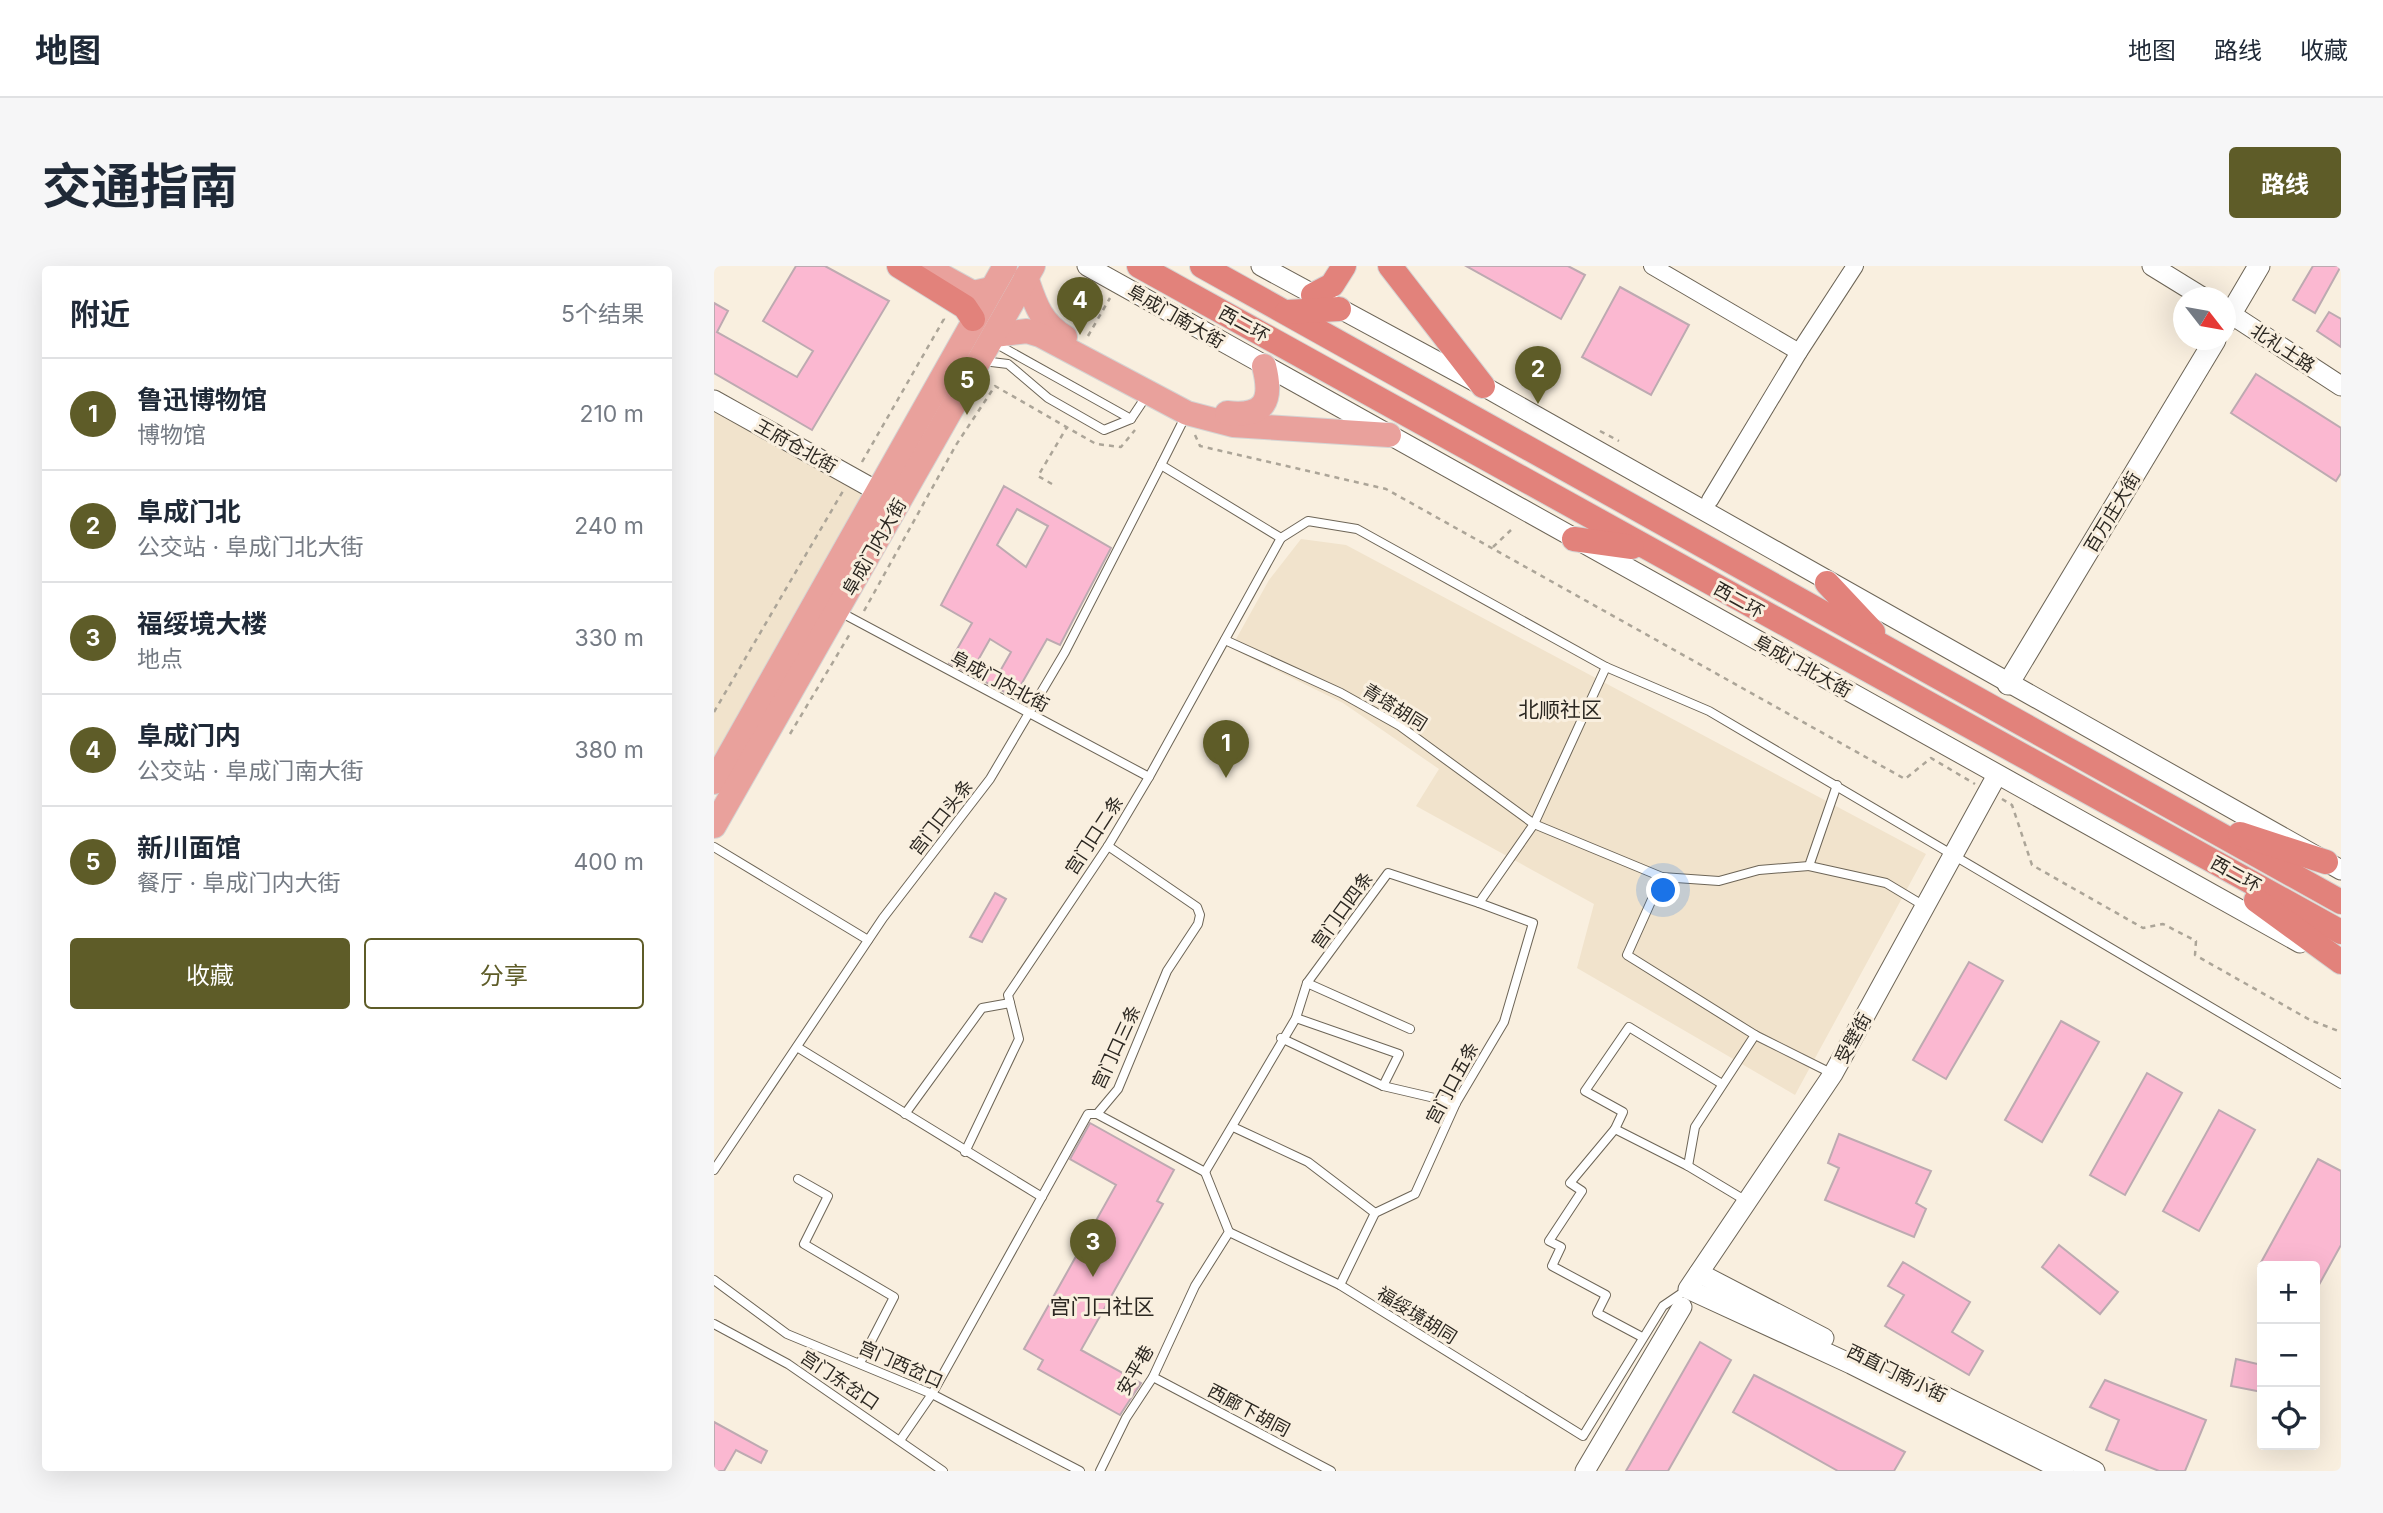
<!DOCTYPE html>
<html lang="zh">
<head>
<meta charset="utf-8">
<style>
	:root { --surface:#fff; --page:#f6f6f7; --text:#1f2937; --muted:#747a83; --line:#e0e1e3; --accent:#5e5c28 }
	body { margin:0; font-family:Inter,"Noto Sans SC",sans-serif; background:var(--page); color:var(--text) }
	.controls { position:absolute; right:21px; bottom:21px; display:grid; overflow:hidden; border-radius:7px; box-shadow:0 7px 28px #0002 }
	.controls button { width:63px; height:63px; display:grid; place-items:center; padding:0; border:0; border-bottom:2px solid var(--line); background:var(--surface); color:var(--text); font:35px sans-serif }
	.compass { position:absolute; left:1459px; top:21px; width:63px; height:63px; border-radius:50%; background:var(--surface); box-shadow:0 7px 28px #0002; rotate:121deg }
	.you { position:absolute; left:950px; top:625px; width:24px; height:24px; margin:-18px; border:5px solid #fff; border-radius:50%; background:#1a73e8; box-shadow:0 0 0 10px #1a73e833 }
	.badge { display:grid; place-items:center; width:46px; height:46px; border-radius:50%; background:var(--accent); color:#fff; font-size:23px; font-weight:700 }
	.pin { position:absolute; translate:-50% -58px; filter:drop-shadow(0 2px 4px #0008) }
	.pin::after { content:''; position:absolute; top:37px; width:24px; height:21px; background:inherit; clip-path:polygon(0 0,100% 0,50% 100%) }
	.list { margin:0; padding:0; list-style:none }
	h2 { display:flex; justify-content:space-between; align-items:center; height:91px; margin:0; padding:0 28px; font-size:30px }
	h2 small { font-size:23px; font-weight:400; color:var(--muted) }
	.list li { display:grid; grid-template-columns:46px 1fr auto; gap:21px; align-items:center; box-sizing:border-box; height:112px; padding:0 28px; border-top:2px solid var(--line) }
	.list b { display:block; font-size:26px; white-space:nowrap }
	.list p { margin:0; font-size:23px; white-space:nowrap; color:var(--muted) }
	.list em { font-size:23px; font-style:normal; color:var(--muted) }
	.actions { display:flex; gap:14px; padding:21px 28px }
	.actions a { flex:1; padding:16px 0; border:2px solid var(--accent); border-radius:7px; text-align:center; font-size:24px; color:var(--accent) }
	.actions .main { background:var(--accent); color:#fff }
	.icon { flex:none; width:38px; height:38px; fill:none; stroke:currentColor; stroke-width:2; stroke-linecap:round; stroke-linejoin:round }
	.map { position:relative; flex:none; width:1627px; height:1205px; overflow:hidden; border-radius:7px }
	header { display:flex; align-items:center; gap:42px; box-sizing:border-box; height:98px; padding:0 35px; background:var(--surface); border-bottom:2px solid var(--line) }
	header strong { font-size:33px }
	nav { display:flex; gap:38px; margin-inline-start:auto; font-size:24px }
	.intro { display:flex; align-items:center; justify-content:space-between; box-sizing:border-box; height:168px; padding:0 42px }
	h1 { margin:0; font-size:49px }
	.button { padding:18px 32px; border-radius:7px; background:var(--accent); color:#fff; font-size:24px; font-weight:700 }
	main { display:flex; gap:42px; padding:0 42px }
	aside { flex:1; background:var(--surface); border-radius:7px; box-shadow:0 7px 28px #0002 }
	.map>svg:first-child { display:block }
	.built { fill:#f1e3cc }
	.building { fill:#fbb8d1; stroke:#bdaab1; stroke-width:2; fill-rule:evenodd }
	.lines { fill:none; stroke-linecap:round; stroke-linejoin:round }
	.service-casing { stroke:#6d6557; stroke-width:10 }
	.minor-casing { stroke:#6d6557; stroke-width:18 }
	.tertiary-casing { stroke:#6d6557; stroke-width:21 }
	.secondary-casing { stroke:#6d6557; stroke-width:23 }
	.primary-casing { stroke:#d5d4d3; stroke-width:26 }
	.trunk-casing { stroke:#d5d4d3; stroke-width:26 }
	.path { stroke:#aca598; stroke-width:2.5; stroke-dasharray:5 5; stroke-linecap:butt }
	.service { stroke:#fff; stroke-width:8 }
	.minor { stroke:#fff; stroke-width:16 }
	.tertiary { stroke:#fff; stroke-width:19 }
	.secondary { stroke:#fff; stroke-width:21 }
	.primary { stroke:#e9a19c; stroke-width:24 }
	.trunk { stroke:#e2827b; stroke-width:24 }
	.labels { text-anchor:middle; dominant-baseline:central; stroke-width:6; stroke-linejoin:round; paint-order:stroke }
	.street-label { font-size:18px; fill:#2c2822; stroke:#f9efdf }
	.quarter-label { font-size:21px; fill:#2c2822; stroke:#f9efdf }
</style>
</head>
<body>
<header>
<strong>地图</strong>
<nav><a>地图</a><a>路线</a><a>收藏</a></nav>
</header>
<div class="intro"><h1>交通指南</h1><a class="button">路线</a></div>
<main>
<aside>
<h2>附近<small>5个结果</small></h2>
<ul class="list">
<li><span class="badge">1</span><div><b>鲁迅博物馆</b><p>博物馆</p></div><em>210 m</em></li>
<li><span class="badge">2</span><div><b>阜成门北</b><p>公交站 · 阜成门北大街</p></div><em>240 m</em></li>
<li><span class="badge">3</span><div><b>福绥境大楼</b><p>地点</p></div><em>330 m</em></li>
<li><span class="badge">4</span><div><b>阜成门内</b><p>公交站 · 阜成门南大街</p></div><em>380 m</em></li>
<li><span class="badge">5</span><div><b>新川面馆</b><p>餐厅 · 阜成门内大街</p></div><em>400 m</em></li>
</ul>
<div class="actions"><a class="main">收藏</a><a>分享</a></div>
</aside>
<div class="map">
<svg width="1627" height="1205" viewBox="0 0 1627 1205">
	<rect width="100%" height="100%" fill="#f9efdf"/>
	<!-- built -->
	<g class="built">
		<path d="M248 91 0 529V134L163 225Z"/>
		<path d="M587 273 632 279 1212 588 1081 829 863 702 880 638 702 540 725 503 629 437 517 382 555 314Z"/>
	</g>
	<!-- building -->
	<g class="building">
		<path d="M82 0H111L175 35 98 164 0 107V37L14 45 3 66 83 111 99 85 49 55Z"/>
		<path d="M752 0H854L871 9 847 53Z"/>
		<path d="M1599 0H1627L1601 47 1579 34Z"/>
		<path d="M906 21 975 59 937 129 868 91Z"/>
		<path d="M1615 46 1627 53V81L1603 65Z"/>
		<path d="M1542 108 1627 162V207L1622 215 1517 147Z"/>
		<path d="M290 220 397 282 346 379 333 373 300 431 235 397 258 357 227 339ZM303 243 334 260 312 301 283 279ZM276 373 297 386 285 407 263 396Z"/>
		<path d="M281 627 292 633 268 676 256 671Z"/>
		<path d="M1255 696 1289 715 1232 813 1199 794Z"/>
		<path d="M1347 755 1385 776 1328 876 1291 854Z"/>
		<path d="M1433 807 1468 827 1411 929 1376 909Z"/>
		<path d="M1505 844 1541 864 1485 965 1449 945Z"/>
		<path d="M376 857 460 904 443 935 449 938 367 1084 427 1117 406 1149 324 1103 329 1094 310 1083 402 919 356 893Z"/>
		<path d="M1125 868 1217 905 1202 937 1212 943 1200 971 1111 934 1125 902 1114 897Z"/>
		<path d="M1604 893 1627 905V979L1601 1026V1000H1545Z"/>
		<path d="M1345 979 1404 1026 1386 1048 1328 1001Z"/>
		<path d="M1189 996 1256 1036 1238 1066 1269 1085 1255 1109 1171 1060 1190 1029 1174 1020Z"/>
		<path d="M986 1076 1017 1094 954 1205H912Z"/>
		<path d="M1522 1093 1548 1099V1126L1517 1120Z"/>
		<path d="M1040 1109 1191 1186 1180 1205H1124L1019 1146Z"/>
		<path d="M1391 1114 1492 1154 1471 1205H1445L1392 1184 1405 1154 1376 1141Z"/>
		<path d="M0 1156 53 1185 47 1197 22 1184 10 1205H0Z"/>
	</g>
	<g class="lines">
		<defs>
			<g id="service">
				<path d="M279 76 417 153"/>
				<path d="M269 95 294 98 334 132 390 164 417 153 433 129"/>
				<path d="M472 149 447 199 567 272 594 255 643 263 892 401 995 445 1627 818"/>
				<path d="M126 346 435 511"/>
				<path d="M511 374 627 427 686 460 820 558 948 611 1005 615 1045 604 1095 600"/>
				<path d="M1123 519 1095 600 1172 617 1212 641"/>
				<path d="M0 581 154 674"/>
				<path d="M948 611 913 689 1041 769 981 861 974 900"/>
				<path d="M593 717 696 763"/>
				<path d="M582 752 685 788 669 820"/>
				<path d="M1041 769 1119 808"/>
				<path d="M567 772 669 820 742 837"/>
				<path d="M83 781 328 931"/>
				<path d="M191 848 268 742 296 737"/>
				<path d="M383 848 491 906"/>
				<path d="M519 861 594 896 661 947"/>
				<path d="M901 863 909 846 871 825 915 761 1008 818"/>
				<path d="M251 886 305 773 294 729 394 580 435 511 567 272"/>
				<path d="M0 904 169 652 276 513 351 386 447 199"/>
				<path d="M491 906 582 752 593 717 674 607 765 637 820 558 892 401"/>
				<path d="M84 913 114 930 90 978 180 1031 146 1097"/>
				<path d="M515 966 626 1019 869 1170 949 1040 974 1023"/>
				<path d="M0 1014 73 1068 218 1128 366 1205"/>
				<path d="M626 1019 661 947 701 928 742 837 790 756 819 657 765 637"/>
				<path d="M0 1058 74 1098 229 1205"/>
				<path d="M928 1071 883 1047 892 1029 838 1000 847 981 835 975 868 925 856 917 901 863 974 900 1034 936"/>
				<path d="M439 1111 617 1205"/>
				<path d="M187 1173 218 1128 374 848H383L404 823 453 705 484 658 486 649 483 641 394 580"/>
				<path d="M386 1205 412 1152 439 1111 481 1020 515 966 491 906"/>
			</g>
			<g id="minor">
				<path d="M938 0 1085 86 996 234"/>
				<path d="M1085 86 1141 0"/>
			</g>
			<g id="tertiary">
				<path d="M373 0 1586 677"/>
				<path d="M547 0 769 120 1627 604"/>
				<path d="M1438 0 1490 32"/>
				<path d="M1512 45 1627 120"/>
				<path d="M0 134 163 225"/>
				<path d="M1283 509 1119 808 974 1023 1137 1098 1350 1205"/>
				<path d="M985 1007 1110 1072"/>
				<path d="M1210 1120 1381 1205"/>
				<path d="M871 1205 968 1041"/>
			</g>
			<g id="secondary">
				<path d="M1512 56 1545 0"/>
				<path d="M1294 418 1501 74"/>
			</g>
			<g id="primary">
				<path d="M210 0 259 27 277 23"/>
				<path d="M312 11C321 37 326 56 351 71"/>
				<path d="M280 69 313 65 326 69 473 147 519 159 675 169"/>
				<path d="M513 147C551 151 559 135 550 100"/>
				<path d="M0 516 291 0"/>
				<path d="M0 560 319 0"/>
			</g>
			<g id="trunk">
				<path d="M185 0 251 41 259 53"/>
				<path d="M425 0 1627 666"/>
				<path d="M488 0 1627 636"/>
				<path d="M676 0 769 120"/>
				<path d="M599 29 618 19 630 0"/>
				<path d="M573 46 625 43"/>
				<path d="M860 273 918 281"/>
				<path d="M1113 317 1159 366"/>
				<path d="M1526 568 1612 596"/>
				<path d="M1542 634 1627 696"/>
			</g>
		</defs>
		<!-- service casing -->
		<use href="#service" class="service-casing"/>
		<!-- minor casing -->
		<use href="#minor" class="minor-casing"/>
		<!-- tertiary casing -->
		<use href="#tertiary" class="tertiary-casing"/>
		<!-- secondary casing -->
		<use href="#secondary" class="secondary-casing"/>
		<!-- primary casing -->
		<use href="#primary" class="primary-casing"/>
		<!-- trunk casing -->
		<use href="#trunk" class="trunk-casing"/>
		<!-- path -->
		<g class="path">
			<path d="M374 70 396 32"/>
			<path d="M886 165 905 175"/>
			<path d="M481 169 486 180 672 223 1191 513 1217 492 1261 518"/>
			<path d="M148 196 230 53 228 50"/>
			<path d="M338 218 324 210 353 161"/>
			<path d="M779 281 797 264"/>
			<path d="M150 345 242 179 281 120 382 178 407 181 421 164"/>
			<path d="M0 446 129 225"/>
			<path d="M76 468 137 366"/>
			<path d="M1288 533 1298 539 1318 599 1429 662 1449 658 1482 675 1481 689 1596 754 1627 766"/>
		</g>
		<!-- service -->
		<use href="#service" class="service"/>
		<!-- minor -->
		<use href="#minor" class="minor"/>
		<!-- tertiary -->
		<use href="#tertiary" class="tertiary"/>
		<!-- secondary -->
		<use href="#secondary" class="secondary"/>
		<!-- primary -->
		<use href="#primary" class="primary"/>
		<!-- trunk -->
		<use href="#trunk" class="trunk"/>
	</g>
	<g class="labels">
		<!-- street labels -->
		<g class="street-label">
			<text transform="translate(462 50) rotate(30)">阜成门南大街</text>
			<text transform="translate(530 58) rotate(29)">西二环</text>
			<text transform="translate(1569 82) rotate(33)">北礼士路</text>
			<text transform="translate(82 180) rotate(29)">王府仓北街</text>
			<text transform="translate(1398 246) rotate(-59)">百万庄大街</text>
			<text transform="translate(160 281) rotate(-60)">阜成门内大街</text>
			<text transform="translate(1025 334) rotate(29)">西二环</text>
			<text transform="translate(1089 400) rotate(29)">阜成门北大街</text>
			<text transform="translate(286 415) rotate(28)">阜成门内北街</text>
			<text transform="translate(681 441) rotate(32)">青塔胡同</text>
			<text transform="translate(227 551) rotate(-52)">宫门口头条</text>
			<text transform="translate(380 569) rotate(-57)">宫门口二条</text>
			<text transform="translate(1522 608) rotate(29)">西二环</text>
			<text transform="translate(628 644) rotate(-54)">宫门口四条</text>
			<text transform="translate(1139 772) rotate(-61)">受壁街</text>
			<text transform="translate(402 781) rotate(-65)">宫门口三条</text>
			<text transform="translate(738 817) rotate(-62)">宫门口五条</text>
			<text transform="translate(703 1049) rotate(32)">福绥境胡同</text>
			<text transform="translate(187 1098) rotate(24)">宫门西岔口</text>
			<text transform="translate(421 1104) rotate(-60)">安平巷</text>
			<text transform="translate(1183 1107) rotate(26)">西直门南小街</text>
			<text transform="translate(126 1114) rotate(34)">宫门东岔口</text>
			<text transform="translate(535 1144) rotate(28)">西廊下胡同</text>
		</g>
		<!-- quarter labels -->
		<g class="quarter-label">
			<text x="846" y="443">北顺社区</text>
			<text x="388" y="1040">宫门口社区</text>
		</g>
	</g>
</svg>
<div class="controls">
<button>+</button>
<button>−</button>
<button><svg class="icon" aria-label="locate" viewBox="0 0 24 24"><circle cx="12" cy="12" r="6"/><path d="M12 2v4M12 18v4M2 12h4M18 12h4"/></svg></button>
</div>
<svg class="compass" viewBox="-18 -18 36 36"><path d="M0-13l5 13h-10z" fill="#e53935"/><path d="M0 13l5-13h-10z" fill="#747a83"/></svg>
<div class="you"></div>
<div class="pin badge" style="left:512px;top:512px">1</div>
<div class="pin badge" style="left:824px;top:138px">2</div>
<div class="pin badge" style="left:379px;top:1011px">3</div>
<div class="pin badge" style="left:366px;top:69px">4</div>
<div class="pin badge" style="left:253px;top:149px">5</div>
</div>
</main>
</body>
</html>
